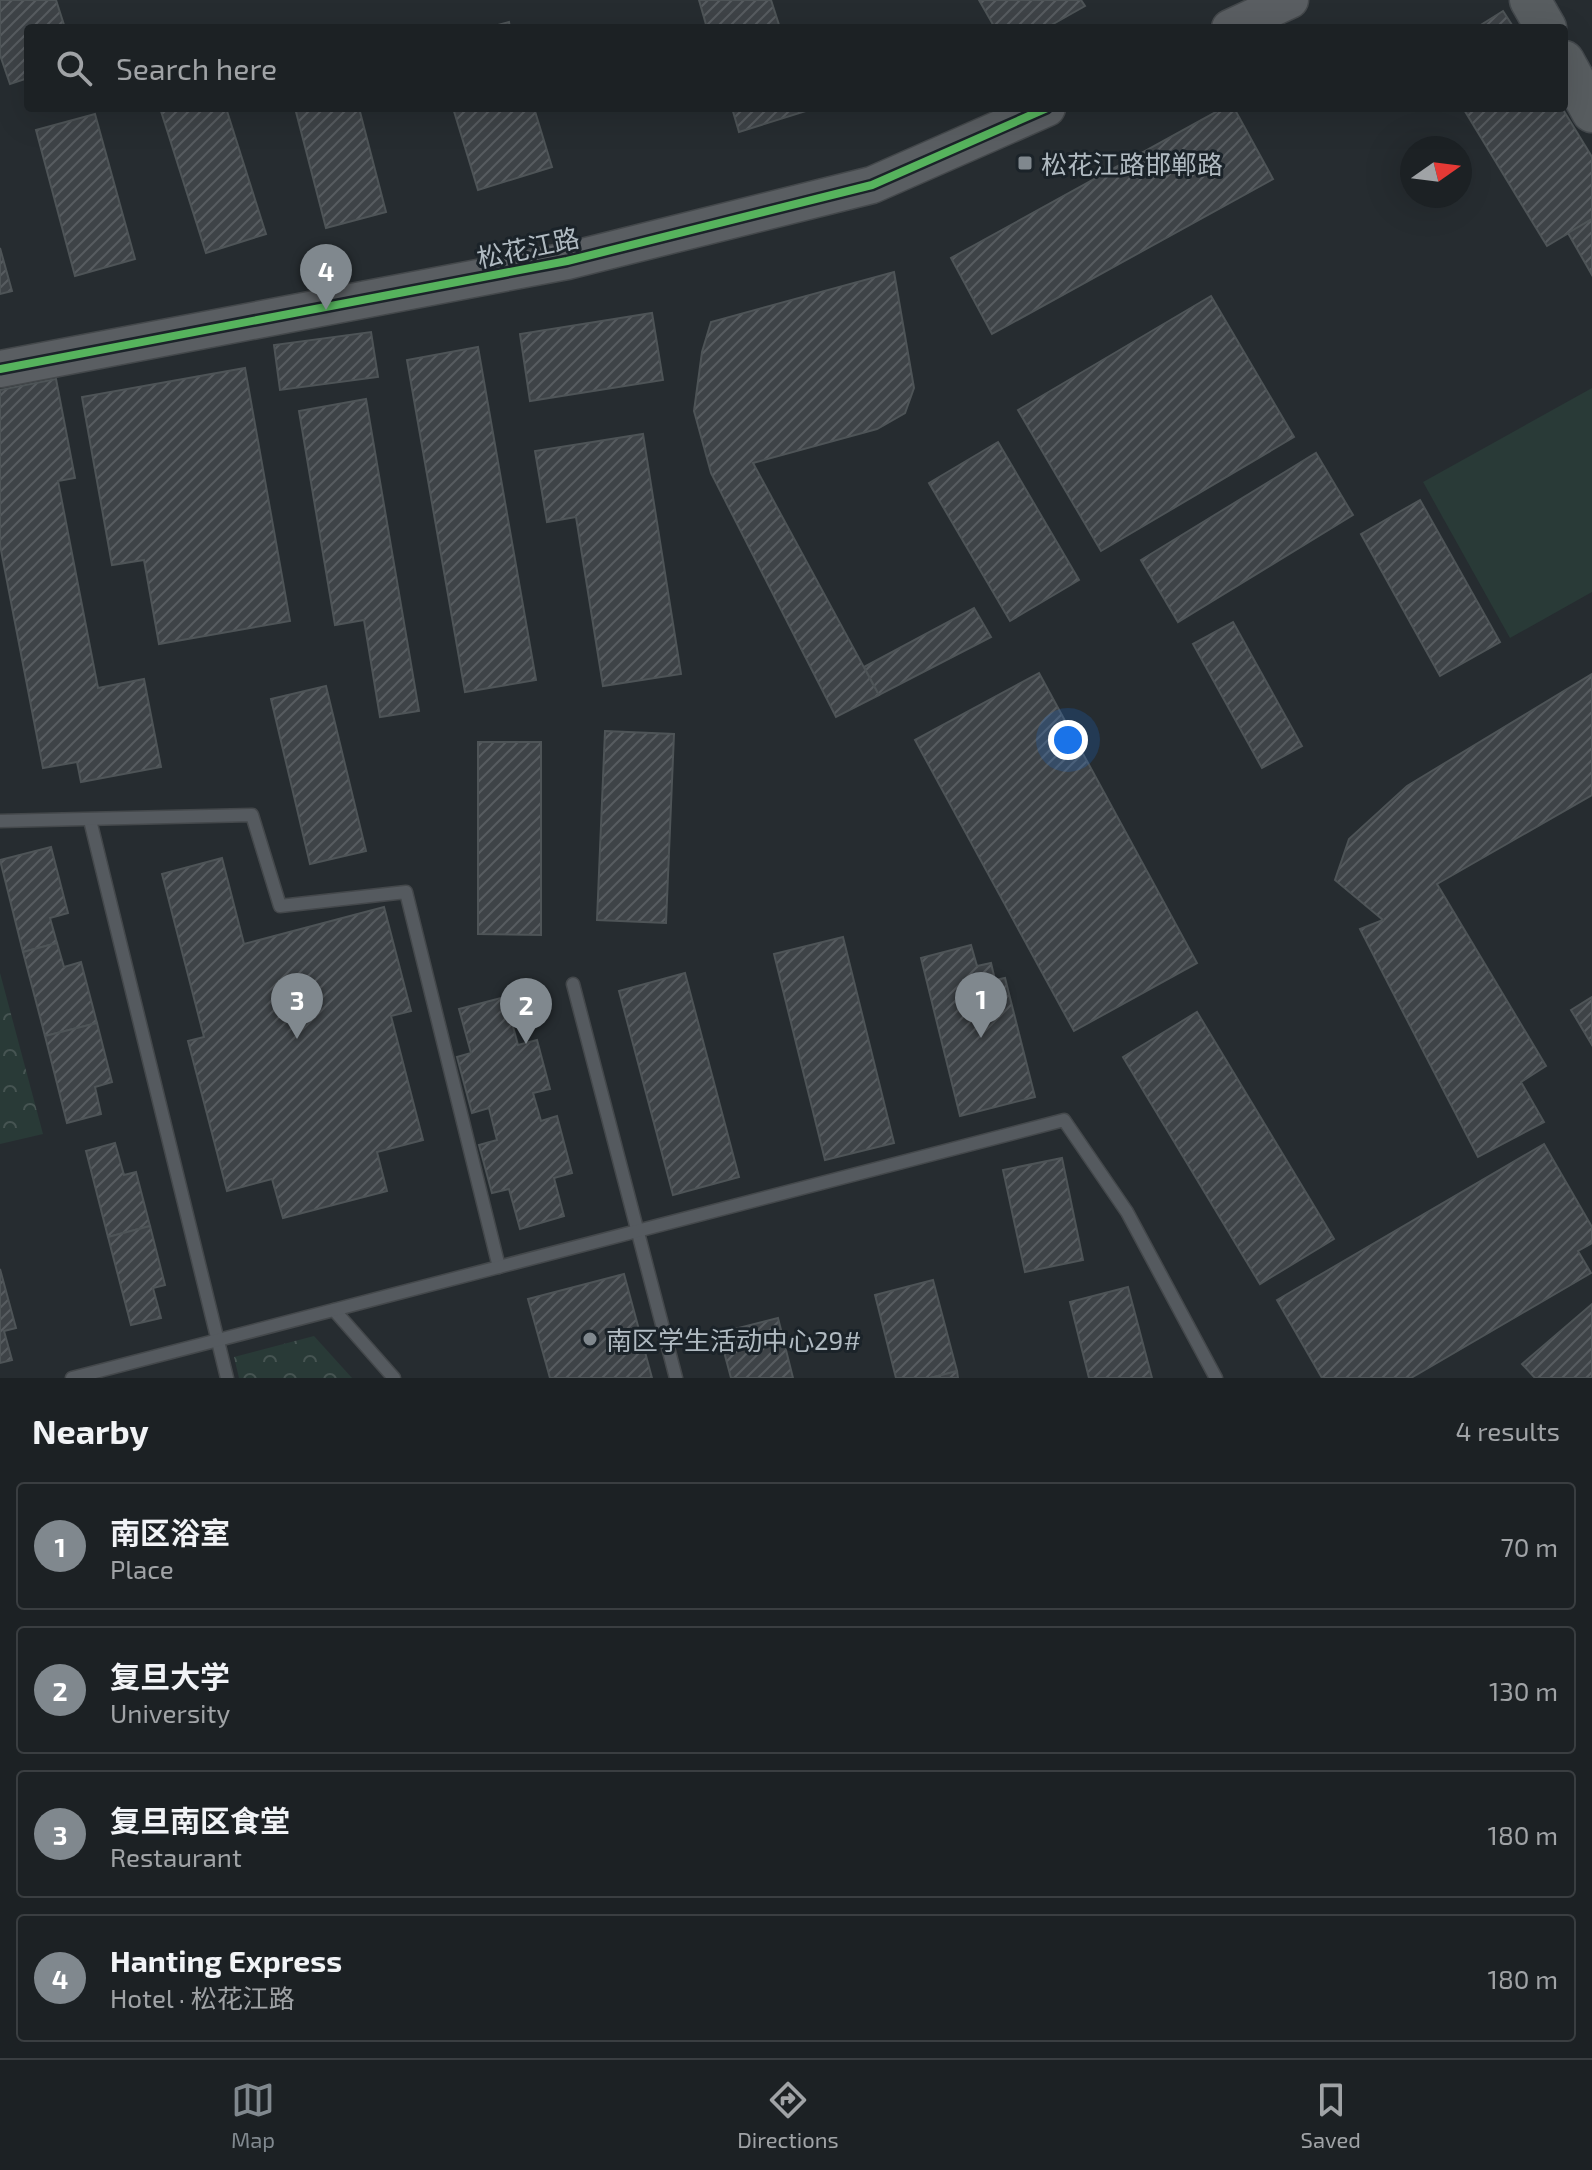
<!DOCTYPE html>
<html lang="en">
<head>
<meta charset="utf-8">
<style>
	:root { --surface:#1c2124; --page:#292e31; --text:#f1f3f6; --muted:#a0a3a6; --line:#3a3e41; --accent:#80888e }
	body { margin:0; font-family:"Exo 2","Noto Sans SC",sans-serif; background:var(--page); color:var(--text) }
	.compass { position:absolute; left:1400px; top:136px; width:72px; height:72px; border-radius:50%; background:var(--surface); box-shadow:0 8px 32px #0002; rotate:76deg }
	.you { position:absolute; left:1068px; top:740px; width:28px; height:28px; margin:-20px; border:6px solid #fff; border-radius:50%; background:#1a73e8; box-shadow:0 0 0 12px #1a73e833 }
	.badge { display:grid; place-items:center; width:52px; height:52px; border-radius:50%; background:var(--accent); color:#fff; font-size:26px; font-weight:700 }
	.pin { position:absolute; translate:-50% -66px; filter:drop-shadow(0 2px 4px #0008) }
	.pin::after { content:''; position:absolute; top:42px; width:28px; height:24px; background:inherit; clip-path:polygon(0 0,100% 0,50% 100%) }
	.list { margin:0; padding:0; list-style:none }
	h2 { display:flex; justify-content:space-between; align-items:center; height:104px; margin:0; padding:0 32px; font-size:34px }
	h2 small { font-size:26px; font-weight:400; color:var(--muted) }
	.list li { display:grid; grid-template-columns:52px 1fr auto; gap:24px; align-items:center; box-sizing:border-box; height:128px; margin:0 16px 16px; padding:0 16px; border:2px solid var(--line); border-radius:8px }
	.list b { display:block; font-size:30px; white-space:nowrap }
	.list p { margin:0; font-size:26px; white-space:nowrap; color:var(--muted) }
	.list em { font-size:26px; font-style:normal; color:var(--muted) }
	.icon { flex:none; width:44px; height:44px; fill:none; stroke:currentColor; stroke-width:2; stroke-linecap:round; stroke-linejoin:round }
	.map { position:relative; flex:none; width:1592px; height:1378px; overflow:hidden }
	.search { position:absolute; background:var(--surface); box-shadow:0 8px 32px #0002; left:24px; right:24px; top:24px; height:88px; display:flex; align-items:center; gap:20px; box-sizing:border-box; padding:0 28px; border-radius:8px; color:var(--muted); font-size:30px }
	.sheet { height:680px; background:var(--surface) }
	nav { display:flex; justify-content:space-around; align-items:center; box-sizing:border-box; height:112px; border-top:2px solid var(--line); background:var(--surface); font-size:22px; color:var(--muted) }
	nav a { display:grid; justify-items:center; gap:4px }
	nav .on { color:var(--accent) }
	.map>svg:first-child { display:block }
	.green { fill:#293a37 }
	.park { fill:url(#park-crowns) }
	.building { fill:url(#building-hatch); stroke:#4e5457; stroke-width:2 }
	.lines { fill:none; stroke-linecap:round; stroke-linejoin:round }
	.lane-casing { stroke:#44484b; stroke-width:15 }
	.secondary-casing { stroke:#44484b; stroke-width:39 }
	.primary-casing { stroke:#44494d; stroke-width:43 }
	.lane { stroke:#555a5f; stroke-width:12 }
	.secondary { stroke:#5a5e62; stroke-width:36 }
	.primary { stroke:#585d60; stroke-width:40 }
	.cycleway-casing { stroke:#1b2329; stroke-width:13 }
	.cycleway { stroke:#56b35d; stroke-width:8 }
	.poi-dot { fill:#80888e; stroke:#1b2329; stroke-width:3 }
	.labels { text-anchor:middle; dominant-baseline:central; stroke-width:6; stroke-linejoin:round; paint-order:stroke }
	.poi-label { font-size:26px; fill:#b0bac1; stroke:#1b2329; text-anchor:start }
	.street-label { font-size:26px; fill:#b0bac1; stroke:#1b2329 }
</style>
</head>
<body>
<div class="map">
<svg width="1592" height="1378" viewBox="0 0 1592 1378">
	<defs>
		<pattern id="park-crowns" width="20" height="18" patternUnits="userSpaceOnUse" patternTransform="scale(2)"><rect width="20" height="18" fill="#293a37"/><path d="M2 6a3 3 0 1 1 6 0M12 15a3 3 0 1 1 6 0" fill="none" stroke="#465452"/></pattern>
		<pattern id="building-hatch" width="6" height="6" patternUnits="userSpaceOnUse" patternTransform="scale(2)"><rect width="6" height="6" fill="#3e4347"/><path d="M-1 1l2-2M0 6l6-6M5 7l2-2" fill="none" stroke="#575c60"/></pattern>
	</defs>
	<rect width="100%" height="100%" fill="#262c30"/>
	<!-- green -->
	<path class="green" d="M1592 388V592L1510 638 1423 482Z"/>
	<!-- park -->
	<g class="park">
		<path d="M0 973 43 1134 0 1144Z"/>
		<path d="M314 1336 352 1378H239L234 1357Z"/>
	</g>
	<!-- building -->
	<g class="building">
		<path d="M0 0H56L65 28H28V78L10 84 0 55Z"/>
		<path d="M699 0H771L780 28H707Z"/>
		<path d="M979 0H1081L1085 6 1046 28H995Z"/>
		<path d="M1503 11 1514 28H1476Z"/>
		<path d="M509 22 510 28H487Z"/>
		<path d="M160 108H226L266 234 206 253Z"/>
		<path d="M295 108H359L386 212 326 228Z"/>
		<path d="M453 108H534L552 167 478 190Z"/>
		<path d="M732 108H804L806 111 739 132Z"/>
		<path d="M1223 108H1234L1273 179 992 334 951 258Z"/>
		<path d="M1463 108H1562L1592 157V219L1547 246Z"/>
		<path d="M95 114 135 259 75 276 36 130Z"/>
		<path d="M1592 219V275L1568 233Z"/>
		<path d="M0 248 12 291 0 294Z"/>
		<path d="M894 272 914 388 905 413 877 429 753 463 879 695 836 717 711 473 694 411 702 352 711 322Z"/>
		<path d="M1211 296 1294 437 1101 551 1018 410Z"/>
		<path d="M652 313 663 380 530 401 520 334Z"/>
		<path d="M371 332 378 377 280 390 274 345Z"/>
		<path d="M478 347 536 680 465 692 407 360Z"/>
		<path d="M245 368 290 621 159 644 144 560 112 565 82 397Z"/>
		<path d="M56 379 75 478 58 481 98 688 144 679 161 767 81 782 77 762 43 768 0 545V390Z"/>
		<path d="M366 399 419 711 380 717 364 620 335 625 299 411Z"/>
		<path d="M643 434 681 674 603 686 576 517 547 522 535 451Z"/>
		<path d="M998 442 1079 580 1010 621 929 483Z"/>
		<path d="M1316 453 1353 515 1178 622 1141 560Z"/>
		<path d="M1420 500 1500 642 1440 676 1361 534Z"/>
		<path d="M974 608 991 637 879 695 864 667Z"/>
		<path d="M1233 622 1302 746 1262 768 1193 644Z"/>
		<path d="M1039 673 1197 963 1074 1031 915 740Z"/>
		<path d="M1592 674V795L1437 884 1546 1066 1521 1082 1544 1122 1478 1157 1360 929 1383 920 1335 880 1349 839 1407 786Z"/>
		<path d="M326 686 366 851 310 864 271 699Z"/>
		<path d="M605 731 674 734 666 923 597 920Z"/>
		<path d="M478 742H541V935L478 934Z"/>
		<path d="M51 847 68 913 50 918 57 943 23 952 0 860Z"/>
		<path d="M222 858 244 944 384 907 411 1011 391 1016 423 1140 377 1152 387 1191 283 1218 272 1179 227 1191 188 1041 204 1037 162 874Z"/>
		<path d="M843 937 894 1143 825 1160 774 954Z"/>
		<path d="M57 943 64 967 81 962 97 1023 45 1036 23 952Z"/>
		<path d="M971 945 977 966 991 963 995 980 1005 978 1035 1097 960 1116 921 958Z"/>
		<path d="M685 973 739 1177 673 1195 619 991Z"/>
		<path d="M505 997 518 1045 537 1040 550 1089 533 1093 541 1121 557 1116 572 1173 554 1178 564 1216 520 1229 509 1189 492 1193 479 1145 497 1140 489 1108 472 1113 457 1057 471 1053 459 1009Z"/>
		<path d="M1592 997V1045L1571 1010Z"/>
		<path d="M1197 1012 1334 1239 1260 1284 1123 1057Z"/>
		<path d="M97 1023 112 1082 95 1087 101 1114 67 1123 45 1036Z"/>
		<path d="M115 1143 124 1175 136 1172 150 1226 108 1237 86 1151Z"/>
		<path d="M1544 1144 1592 1227V1243L1578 1251 1591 1273 1411 1378H1322L1277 1300Z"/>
		<path d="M1062 1158 1083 1260 1025 1272 1003 1170Z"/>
		<path d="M150 1226 165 1285 153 1288 161 1318 131 1325 108 1237Z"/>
		<path d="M0 1269 16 1328 4 1331 12 1360 0 1363Z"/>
		<path d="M624 1274 652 1378H550L528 1299Z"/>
		<path d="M933 1280 957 1371 930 1378H896L875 1295Z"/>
		<path d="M1128 1287 1152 1378H1089L1070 1302Z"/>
		<path d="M1592 1304V1378H1535L1522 1364Z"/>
		<path d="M778 1318 793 1378H731L719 1333Z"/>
		<path d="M957 1371 958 1378H930Z"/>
	</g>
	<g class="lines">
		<defs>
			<g id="lane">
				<path d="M90 820 227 1378"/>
				<path d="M0 821 252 815 280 906 406 892 499 1267"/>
				<path d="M573 984 676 1378"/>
				<path d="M334 1310 394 1378"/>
				<path d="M72 1378 1064 1120 1127 1212 1216 1378"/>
			</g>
			<g id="secondary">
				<path d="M1230 28 1290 0"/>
				<path d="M0 369 567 261 872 185 1047 108"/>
			</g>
			<g id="primary">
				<path d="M1530 0 1546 28"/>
				<path d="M1564 61 1592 112"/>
			</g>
		</defs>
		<!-- lane casing -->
		<use href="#lane" class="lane-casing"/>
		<!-- secondary casing -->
		<use href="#secondary" class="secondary-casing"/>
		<!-- primary casing -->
		<use href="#primary" class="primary-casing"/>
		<!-- lane -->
		<use href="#lane" class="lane"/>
		<!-- secondary -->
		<use href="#secondary" class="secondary"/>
		<!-- primary -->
		<use href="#primary" class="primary"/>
		<defs>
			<path id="cycleway" d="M0 369 567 261 872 185 1047 108"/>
		</defs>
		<!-- cycleway casing -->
		<use href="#cycleway" class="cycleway-casing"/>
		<!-- cycleway -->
		<use href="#cycleway" class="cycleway"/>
	</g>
	<!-- markers -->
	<g class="poi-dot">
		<rect x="1017" y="155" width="16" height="16" rx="4"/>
		<circle cx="590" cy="1339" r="8"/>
	</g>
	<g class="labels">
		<!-- poi labels -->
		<g class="poi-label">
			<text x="1041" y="163">松花江路邯郸路</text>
			<text x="606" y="1339">南区学生活动中心29#</text>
		</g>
		<!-- street labels -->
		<g class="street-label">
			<text transform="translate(528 247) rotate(-12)">松花江路</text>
		</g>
	</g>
</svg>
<svg class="compass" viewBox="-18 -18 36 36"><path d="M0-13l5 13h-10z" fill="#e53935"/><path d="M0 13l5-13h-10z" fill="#a0a3a6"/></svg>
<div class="you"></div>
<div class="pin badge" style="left:981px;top:1038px">1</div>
<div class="pin badge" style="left:526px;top:1044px">2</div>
<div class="pin badge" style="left:297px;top:1039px">3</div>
<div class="pin badge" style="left:326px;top:310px">4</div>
<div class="search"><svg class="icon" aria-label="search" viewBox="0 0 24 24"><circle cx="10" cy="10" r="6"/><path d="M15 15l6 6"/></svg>Search here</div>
</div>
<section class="sheet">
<h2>Nearby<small>4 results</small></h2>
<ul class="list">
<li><span class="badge">1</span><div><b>南区浴室</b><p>Place</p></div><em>70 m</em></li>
<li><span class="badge">2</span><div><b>复旦大学</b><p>University</p></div><em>130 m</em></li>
<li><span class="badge">3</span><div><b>复旦南区食堂</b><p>Restaurant</p></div><em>180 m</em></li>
<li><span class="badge">4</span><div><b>Hanting Express</b><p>Hotel · 松花江路</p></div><em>180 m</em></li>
</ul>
</section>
<nav>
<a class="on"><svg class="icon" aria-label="map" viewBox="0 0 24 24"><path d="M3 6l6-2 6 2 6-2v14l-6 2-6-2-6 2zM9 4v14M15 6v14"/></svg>Map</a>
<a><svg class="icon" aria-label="directions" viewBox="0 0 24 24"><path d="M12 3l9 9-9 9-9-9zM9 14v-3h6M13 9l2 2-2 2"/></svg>Directions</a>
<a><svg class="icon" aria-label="saved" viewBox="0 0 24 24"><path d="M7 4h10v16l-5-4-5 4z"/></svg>Saved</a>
</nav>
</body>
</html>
